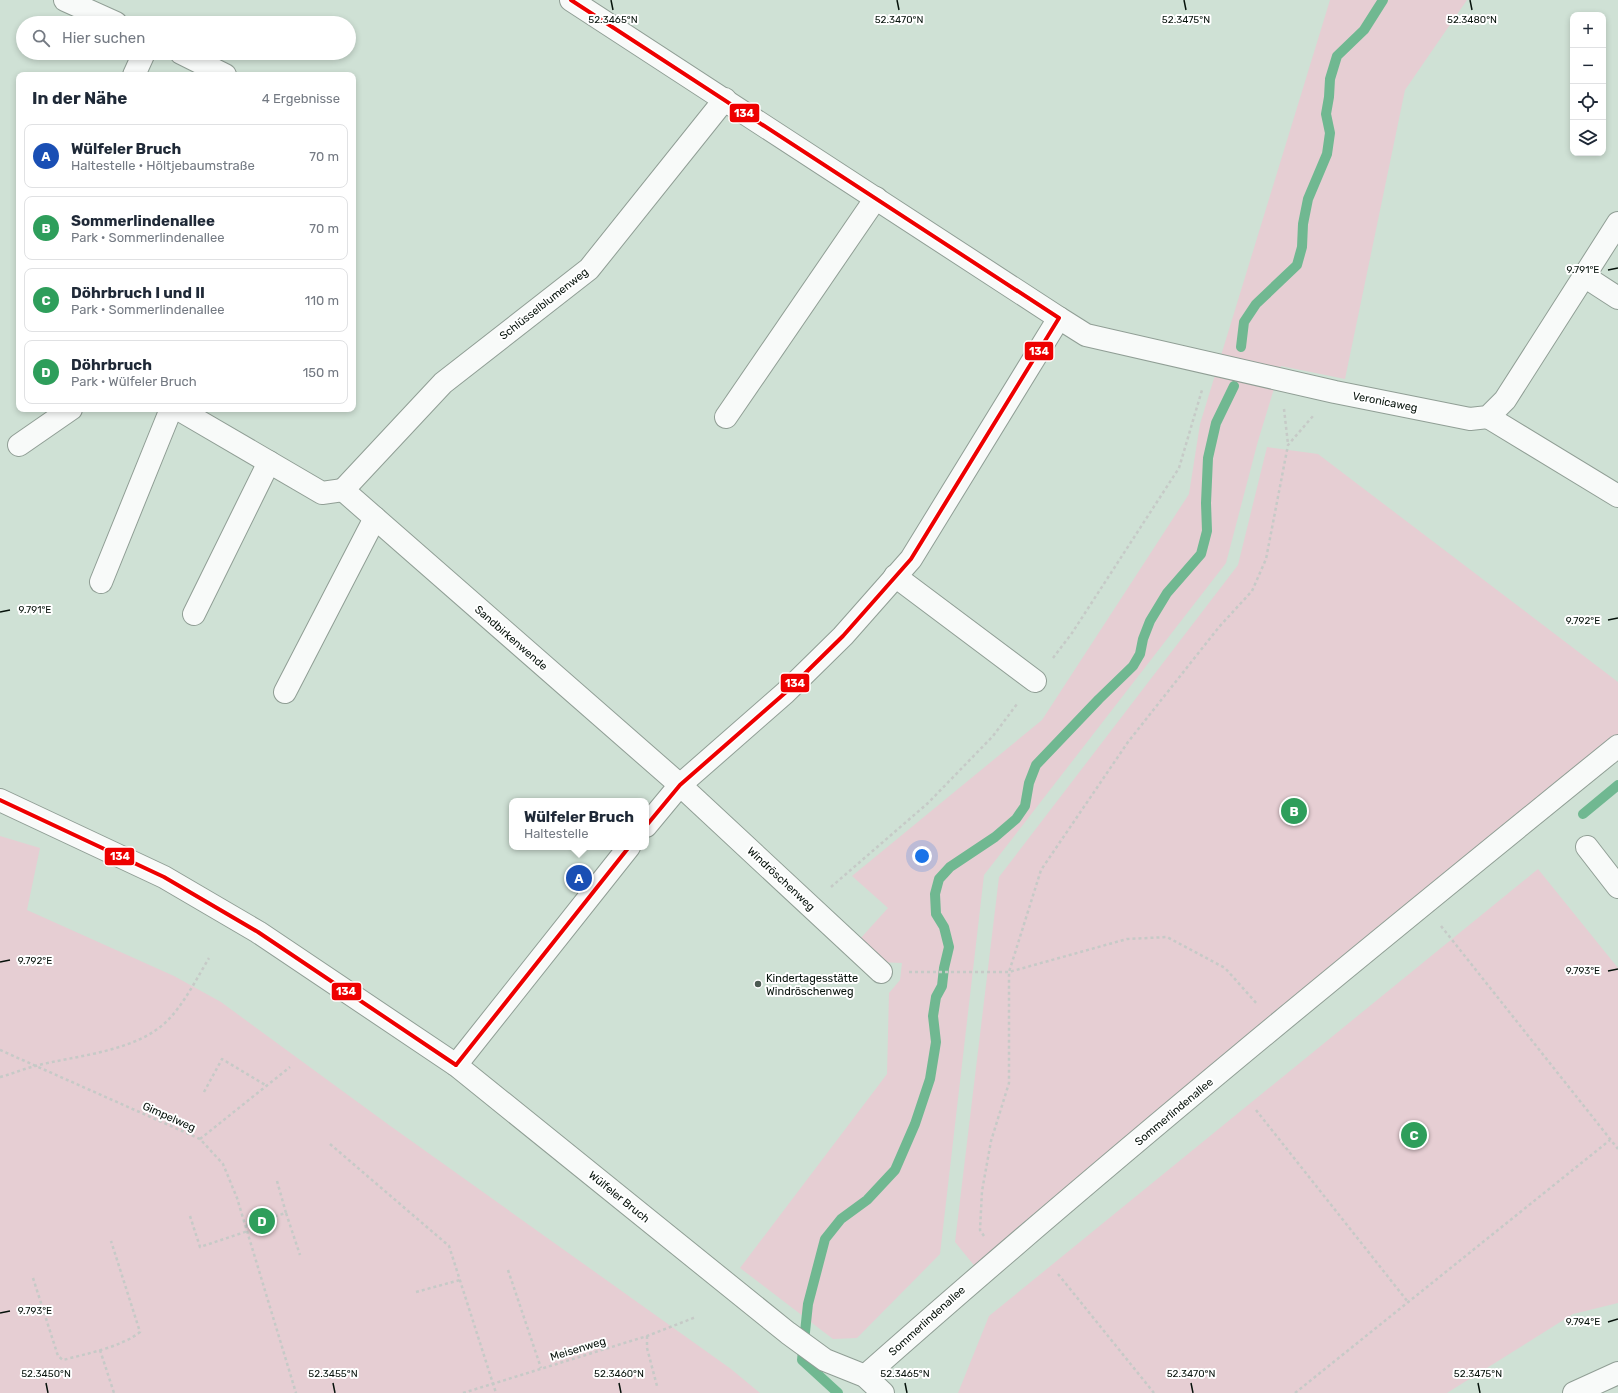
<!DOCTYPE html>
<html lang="de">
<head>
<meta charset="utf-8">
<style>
	:root { --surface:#fff; --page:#f6f6f7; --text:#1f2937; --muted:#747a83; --line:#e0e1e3; --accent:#4c5a52 }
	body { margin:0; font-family:Rubik,sans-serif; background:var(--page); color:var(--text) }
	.controls { position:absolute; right:12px; top:12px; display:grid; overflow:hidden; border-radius:8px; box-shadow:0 2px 6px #0003 }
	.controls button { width:36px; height:36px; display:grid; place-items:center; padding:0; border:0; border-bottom:1px solid var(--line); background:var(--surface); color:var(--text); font:20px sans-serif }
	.you { position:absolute; left:922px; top:856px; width:14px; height:14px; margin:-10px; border:3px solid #fff; border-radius:50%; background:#1a73e8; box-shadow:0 0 0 6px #1a73e833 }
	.badge { display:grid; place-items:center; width:26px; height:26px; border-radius:50%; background:var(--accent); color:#fff; font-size:13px; font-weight:700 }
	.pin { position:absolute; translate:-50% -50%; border:2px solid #fff; box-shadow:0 1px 4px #0006 }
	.popup { position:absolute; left:509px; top:798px; width:140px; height:52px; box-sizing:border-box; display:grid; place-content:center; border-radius:8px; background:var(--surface); filter:drop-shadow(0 1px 3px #0005); font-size:13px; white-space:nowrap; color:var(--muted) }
	.popup b { font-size:15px; color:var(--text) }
	.popup::after { content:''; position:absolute; left:50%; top:100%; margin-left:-8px; border:8px solid transparent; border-top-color:var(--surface) }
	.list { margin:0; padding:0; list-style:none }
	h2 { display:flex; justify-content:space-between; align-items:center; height:52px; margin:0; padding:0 16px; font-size:17px }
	h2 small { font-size:13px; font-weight:400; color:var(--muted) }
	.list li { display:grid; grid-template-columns:26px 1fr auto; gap:12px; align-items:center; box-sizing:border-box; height:64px; margin:0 8px 8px; padding:0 8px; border:1px solid var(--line); border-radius:8px }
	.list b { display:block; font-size:15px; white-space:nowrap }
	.list p { margin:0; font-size:13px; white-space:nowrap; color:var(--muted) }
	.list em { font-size:13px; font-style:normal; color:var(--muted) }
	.icon { flex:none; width:22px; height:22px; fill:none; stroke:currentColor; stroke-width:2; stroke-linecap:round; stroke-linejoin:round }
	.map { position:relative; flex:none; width:1618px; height:1393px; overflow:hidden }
	.search { position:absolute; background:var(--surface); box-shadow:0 2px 6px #0003; left:16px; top:16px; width:340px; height:44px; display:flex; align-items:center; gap:10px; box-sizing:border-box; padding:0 14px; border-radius:22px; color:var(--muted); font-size:15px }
	.panel { position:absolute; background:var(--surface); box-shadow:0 2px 6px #0003; left:16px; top:72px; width:340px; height:340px; border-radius:8px }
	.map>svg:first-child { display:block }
	.green { fill:#e6ced3 }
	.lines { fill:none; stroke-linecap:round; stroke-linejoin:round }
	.stream { stroke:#70b891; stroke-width:10 }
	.minor-casing { stroke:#909e95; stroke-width:24 }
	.path { stroke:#c6cac7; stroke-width:2.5; stroke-dasharray:3 3; stroke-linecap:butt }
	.minor { stroke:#f8faf9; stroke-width:22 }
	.bus-1-casing { stroke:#fff; stroke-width:7 }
	.bus-1 { stroke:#e00; stroke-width:4 }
	.ticks { fill:none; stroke:#06120b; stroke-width:1.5 }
	.poi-dot { fill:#4c5a52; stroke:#fff; stroke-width:1.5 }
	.labels { text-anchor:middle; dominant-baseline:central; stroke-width:4; stroke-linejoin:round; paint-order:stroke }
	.street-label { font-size:11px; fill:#06120b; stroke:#fff }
	.poi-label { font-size:11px; fill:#06120b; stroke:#fff; text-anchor:start }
	.ticks-label { font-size:10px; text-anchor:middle; fill:#06120b; stroke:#fff; stroke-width:4; stroke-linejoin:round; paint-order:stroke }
	.line-badge { stroke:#fff; stroke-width:1.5 }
	.badge-label { font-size:11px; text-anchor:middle; font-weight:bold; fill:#fff }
</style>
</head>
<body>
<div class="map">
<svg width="1618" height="1393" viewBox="0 0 1618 1393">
	<rect width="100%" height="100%" fill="#cfe1d5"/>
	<!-- green -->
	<g class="green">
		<path d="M1330 0H1467L1405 90 1345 379 1281 366 1258 441 1226 563 984 875 940 1254 857 1338 833 1339 740 1268 887 1074 889 993 900 980 902 963 879 962 859 940 888 908 852 876 1042 720 1189 494 1200 424Z"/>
		<path d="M1267 447 1318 454 1618 682V746L981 1274 955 1242 999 877 1238 565Z"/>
		<path d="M0 836 40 848 27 910 174 976 221 1002 389 1125 731 1369 760 1393H0Z"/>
		<path d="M1538 869 1618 968V1303L1573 1314 1447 1393H958L989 1316Z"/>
	</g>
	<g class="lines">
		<!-- stream -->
		<g class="stream">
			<path d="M1241 347 1244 322 1256 304 1297 265 1302 247 1303 224 1308 199 1327 154 1330 133 1326 114 1329 97 1330 79 1337 56 1364 30 1383 0"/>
			<path d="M1583 814 1618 785"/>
			<path d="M838 1393 802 1360 808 1304 825 1239 841 1219 867 1200 895 1170 915 1124 930 1079 936 1042 933 1016 936 997 942 986 944 968 949 947 944 927 936 914 935 894 939 879 950 867 995 837 1016 819 1025 806 1029 783 1036 765 1099 699 1133 666 1140 654 1143 639 1150 621 1167 593 1201 554 1207 531 1206 503 1208 458 1216 423 1234 386"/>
		</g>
		<defs>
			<g id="minor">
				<path d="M65 0 116 23"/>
				<path d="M571 0 1059 318 911 559 843 636 785 693 680 785 646 826"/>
				<path d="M181 53 225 75"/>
				<path d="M134 75 144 53"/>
				<path d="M1584 276 1618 298"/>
				<path d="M1059 318 1086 335 1335 392 1470 419 1488 417 1505 400 1618 223"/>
				<path d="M178 409 322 493 343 490"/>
				<path d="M726 417 876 198"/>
				<path d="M1488 417 1618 496"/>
				<path d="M19 445 71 409"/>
				<path d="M343 490 680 785 881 972"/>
				<path d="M343 490 443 383 589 269 725 99"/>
				<path d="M895 576 1035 681"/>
				<path d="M101 582 171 409"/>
				<path d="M194 614 269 462"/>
				<path d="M285 692 375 518"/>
				<path d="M0 800 164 877 258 932 456 1065 788 1333 825 1360 865 1376 883 1393"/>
				<path d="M1587 847 1618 887"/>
				<path d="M456 1065 629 847"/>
				<path d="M865 1376C1110 1159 1364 952 1618 746"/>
				<path d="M1574 1393 1618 1373"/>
			</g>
		</defs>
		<!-- minor casing -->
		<use href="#minor" class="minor-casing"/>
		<!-- path -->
		<g class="path">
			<path d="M1284 409 1288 444"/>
			<path d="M1053 658 1072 633 1179 468 1202 390"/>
			<path d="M831 887 928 803 993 736 1017 704"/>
			<path d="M1441 926 1618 1149"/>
			<path d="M909 972H1009L1127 939 1167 937 1225 968 1258 1005"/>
			<path d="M0 1050 200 1139 223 1164 237 1198 296 1393"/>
			<path d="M0 1077C12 1074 23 1069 35 1066 77 1055 138 1052 169 1019 185 1002 197 978 209 958"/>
			<path d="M204 1092 222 1059 267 1086"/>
			<path d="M1256 1110 1408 1302"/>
			<path d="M200 1139 290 1067"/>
			<path d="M330 1144 449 1246 496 1393"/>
			<path d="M277 1181 286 1213"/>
			<path d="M190 1216 200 1247 248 1231"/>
			<path d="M246 1225 286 1213 300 1255"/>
			<path d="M984 1236 980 1230 982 1191 991 1141 1009 1083V972L1041 870 1128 742 1219 627 1252 591 1266 559 1288 445 1313 416"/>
			<path d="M508 1270 541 1368"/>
			<path d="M1058 1274 1154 1393"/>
			<path d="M33 1278 58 1356 63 1360C85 1354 122 1347 140 1332L111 1241"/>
			<path d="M416 1292 460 1280"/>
			<path d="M647 1336V1348L657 1386"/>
			<path d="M100 1350 114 1393"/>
			<path d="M463 1393 647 1336 696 1317"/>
			<path d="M1295 1393 1610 1140"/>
		</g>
		<!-- minor -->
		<use href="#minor" class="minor"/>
		<defs>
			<g id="bus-1">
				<path d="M571 0 1059 318 911 559 843 636 785 693 680 785 646 826"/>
				<path d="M0 800 164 877 258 932 456 1065"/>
				<path d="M456 1065 629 847"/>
			</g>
		</defs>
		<!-- bus-1 casing -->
		<use href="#bus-1" class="bus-1-casing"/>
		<!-- bus-1 -->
		<use href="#bus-1" class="bus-1"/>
	</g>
	<!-- ticks -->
	<path class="ticks" d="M611 0 613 10M897 0 899 10M1184 0 1186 10M1470 0 1472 10M1608 270 1618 268M0 612 10 610M1608 620 1618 618M0 962 10 960M1608 971 1618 969M0 1313 10 1311M1608 1322 1618 1319M46 1383 48 1393M333 1383 335 1393M619 1383 621 1393M905 1383 907 1393M1191 1383 1193 1393M1478 1383 1480 1393"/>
	<!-- markers -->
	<circle class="poi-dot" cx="758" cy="984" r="4"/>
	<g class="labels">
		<!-- street labels -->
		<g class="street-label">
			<text transform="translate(544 304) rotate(-38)">Schlüsselblumenweg</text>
			<text transform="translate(1385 402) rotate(11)">Veronicaweg</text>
			<text transform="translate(511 638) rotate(41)">Sandbirkenwende</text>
			<text transform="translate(781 879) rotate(43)">Windröschenweg</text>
			<text transform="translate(1174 1112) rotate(-40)">Sommerlindenallee</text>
			<text transform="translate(169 1117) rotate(24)">Gimpelweg</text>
			<text transform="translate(619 1197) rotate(39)">Wülfeler Bruch</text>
			<text transform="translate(927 1321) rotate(-42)">Sommerlindenallee</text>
			<text transform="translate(578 1349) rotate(-17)">Meisenweg</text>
		</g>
		<!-- poi labels -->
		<g class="poi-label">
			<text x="766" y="978">Kindertagesstätte<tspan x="766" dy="13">Windröschenweg</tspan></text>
		</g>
	</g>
	<g class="ticks-label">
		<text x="613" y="23">52.3465°N</text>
		<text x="899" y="23">52.3470°N</text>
		<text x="1186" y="23">52.3475°N</text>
		<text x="1472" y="23">52.3480°N</text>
		<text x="1583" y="273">9.791°E</text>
		<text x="35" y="613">9.791°E</text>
		<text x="1583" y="624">9.792°E</text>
		<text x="35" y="964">9.792°E</text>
		<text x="1583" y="974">9.793°E</text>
		<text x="35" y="1314">9.793°E</text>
		<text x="1583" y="1325">9.794°E</text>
		<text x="46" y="1377">52.3450°N</text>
		<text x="333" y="1377">52.3455°N</text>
		<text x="619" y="1377">52.3460°N</text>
		<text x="905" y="1377">52.3465°N</text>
		<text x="1191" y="1377">52.3470°N</text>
		<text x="1478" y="1377">52.3475°N</text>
	</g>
	<g class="line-badge">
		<rect x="729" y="103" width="31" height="20" rx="4" fill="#e00"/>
		<rect x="1024" y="341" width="30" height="20" rx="4" fill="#e00"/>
		<rect x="780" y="673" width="30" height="20" rx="4" fill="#e00"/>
		<rect x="104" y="847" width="31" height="19" rx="4" fill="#e00"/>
		<rect x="331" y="982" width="31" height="19" rx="4" fill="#e00"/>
	</g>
	<g class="badge-label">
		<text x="744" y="117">134</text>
		<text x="1039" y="355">134</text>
		<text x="795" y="687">134</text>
		<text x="120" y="860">134</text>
		<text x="346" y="995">134</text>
	</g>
</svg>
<div class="controls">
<button>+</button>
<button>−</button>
<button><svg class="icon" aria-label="locate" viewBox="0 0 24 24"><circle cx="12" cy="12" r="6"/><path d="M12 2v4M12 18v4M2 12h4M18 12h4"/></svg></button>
<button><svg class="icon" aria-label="layers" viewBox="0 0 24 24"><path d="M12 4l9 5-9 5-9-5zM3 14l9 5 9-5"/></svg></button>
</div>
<div class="you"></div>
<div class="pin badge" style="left:579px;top:878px;background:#1a4fb4">A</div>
<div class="popup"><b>Wülfeler Bruch</b>Haltestelle</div>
<div class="pin badge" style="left:1294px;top:811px;background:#2e9e5b">B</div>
<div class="pin badge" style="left:1414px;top:1135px;background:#2e9e5b">C</div>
<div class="pin badge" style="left:262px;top:1221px;background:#2e9e5b">D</div>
<div class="search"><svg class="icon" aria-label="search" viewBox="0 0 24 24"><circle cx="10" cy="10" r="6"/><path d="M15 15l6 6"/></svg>Hier suchen</div>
<section class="panel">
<h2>In der Nähe<small>4 Ergebnisse</small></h2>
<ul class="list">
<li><span class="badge" style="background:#1a4fb4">A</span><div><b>Wülfeler Bruch</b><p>Haltestelle · Höltjebaumstraße</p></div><em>70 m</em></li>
<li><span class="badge" style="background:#2e9e5b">B</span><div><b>Sommerlindenallee</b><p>Park · Sommerlindenallee</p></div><em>70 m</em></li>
<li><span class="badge" style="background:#2e9e5b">C</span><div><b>Döhrbruch I und II</b><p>Park · Sommerlindenallee</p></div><em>110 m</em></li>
<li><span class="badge" style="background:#2e9e5b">D</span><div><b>Döhrbruch</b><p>Park · Wülfeler Bruch</p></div><em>150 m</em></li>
</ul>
</section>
</div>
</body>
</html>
